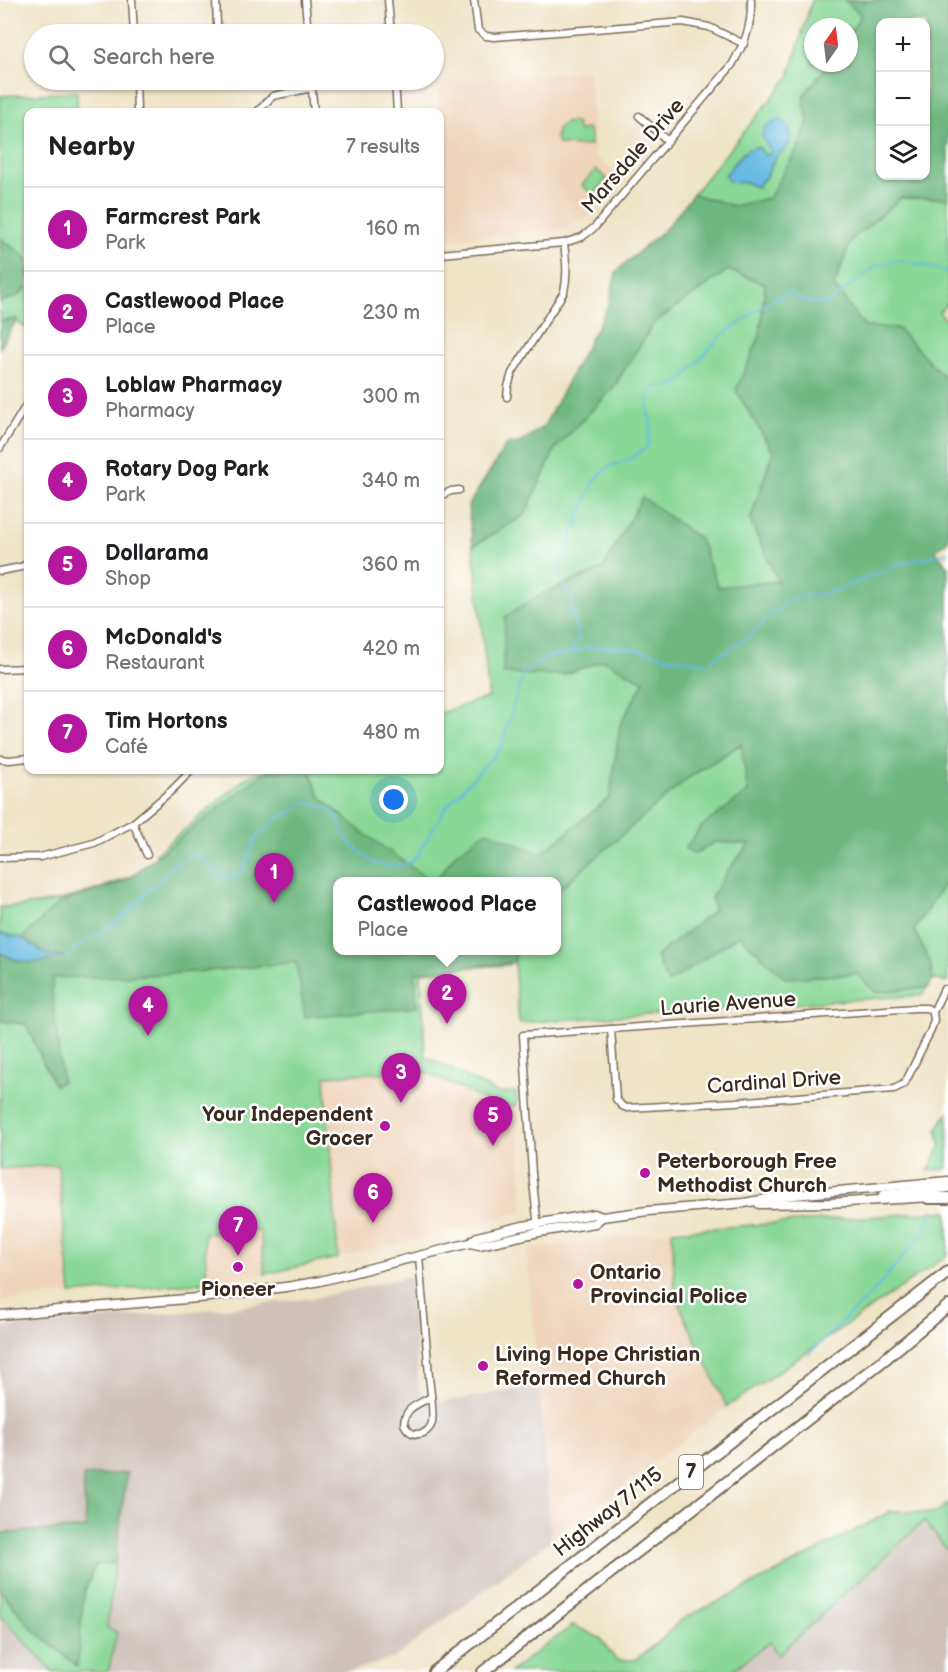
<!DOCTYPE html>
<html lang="en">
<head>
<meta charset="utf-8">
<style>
	:root { --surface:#fff; --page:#f6f6f6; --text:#202124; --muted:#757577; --line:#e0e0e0; --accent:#b5179e }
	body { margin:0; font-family:"Balsamiq Sans",sans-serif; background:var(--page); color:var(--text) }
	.controls { position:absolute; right:18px; top:18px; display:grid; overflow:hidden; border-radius:12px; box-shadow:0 2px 4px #0004 }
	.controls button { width:54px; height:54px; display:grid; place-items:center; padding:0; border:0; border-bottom:2px solid var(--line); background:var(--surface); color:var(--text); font:30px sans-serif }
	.compass { position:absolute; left:804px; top:18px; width:54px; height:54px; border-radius:50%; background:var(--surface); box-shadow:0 2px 4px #0004; rotate:14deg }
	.you { position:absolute; left:394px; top:800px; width:21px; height:21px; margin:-15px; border:4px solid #fff; border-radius:50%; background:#1a73e8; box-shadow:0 0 0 9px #1a73e833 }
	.badge { display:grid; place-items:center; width:39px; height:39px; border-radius:50%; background:var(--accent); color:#fff; font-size:20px; font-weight:700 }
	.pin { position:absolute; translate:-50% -50px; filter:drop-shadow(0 2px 3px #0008) }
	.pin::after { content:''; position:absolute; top:32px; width:21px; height:18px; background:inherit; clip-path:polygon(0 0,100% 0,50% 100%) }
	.popup { position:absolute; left:333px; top:877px; width:228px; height:78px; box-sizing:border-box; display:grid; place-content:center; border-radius:12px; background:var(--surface); filter:drop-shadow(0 2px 4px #0005); font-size:20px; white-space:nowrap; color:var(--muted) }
	.popup b { font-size:22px; color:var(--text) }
	.popup::after { content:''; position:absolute; left:50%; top:100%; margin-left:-12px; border:12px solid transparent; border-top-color:var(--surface) }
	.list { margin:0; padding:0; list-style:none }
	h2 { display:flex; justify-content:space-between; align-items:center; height:78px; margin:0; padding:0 24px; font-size:26px }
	h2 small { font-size:20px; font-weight:400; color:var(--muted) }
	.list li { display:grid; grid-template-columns:39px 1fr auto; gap:18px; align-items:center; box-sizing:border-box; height:84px; padding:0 24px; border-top:2px solid var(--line) }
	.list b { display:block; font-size:22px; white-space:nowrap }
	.list p { margin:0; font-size:20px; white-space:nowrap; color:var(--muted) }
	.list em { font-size:20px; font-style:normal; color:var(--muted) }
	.icon { flex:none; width:33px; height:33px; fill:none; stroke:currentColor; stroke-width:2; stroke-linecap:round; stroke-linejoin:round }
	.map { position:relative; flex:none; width:948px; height:1672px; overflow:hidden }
	.search { position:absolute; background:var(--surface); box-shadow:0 2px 4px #0004; left:24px; top:24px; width:420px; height:66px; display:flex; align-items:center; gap:15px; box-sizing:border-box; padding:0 21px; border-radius:33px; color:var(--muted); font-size:22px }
	.panel { position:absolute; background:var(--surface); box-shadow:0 2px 4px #0004; left:24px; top:108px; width:420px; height:666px; border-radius:12px }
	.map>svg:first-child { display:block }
	.built { fill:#f0d5bc }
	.industrial { fill:#cec1b9 }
	.green { fill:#89d897; stroke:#62815a; stroke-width:1.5; fill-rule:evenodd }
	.forest { fill:#6eb880; stroke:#54714f; stroke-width:1.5; fill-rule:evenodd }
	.water { fill:#65bae1; stroke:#507280; stroke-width:1.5 }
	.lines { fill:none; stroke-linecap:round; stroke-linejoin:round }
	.stream { stroke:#65bae1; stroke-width:2 }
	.street-casing { stroke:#7a6b59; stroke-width:9 }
	.secondary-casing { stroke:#7a6b59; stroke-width:11 }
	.highway-casing { stroke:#7a6b59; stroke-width:14 }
	.street { stroke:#fff; stroke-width:6 }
	.secondary { stroke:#fff; stroke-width:8 }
	.highway { stroke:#fff; stroke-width:10 }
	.poi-dot { fill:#b5179e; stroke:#fff; stroke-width:2 }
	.labels { text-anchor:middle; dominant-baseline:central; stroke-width:5; stroke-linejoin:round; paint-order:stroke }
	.shield { fill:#fff; stroke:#766a62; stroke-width:1.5 }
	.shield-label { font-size:20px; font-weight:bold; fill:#3b2a1e }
	.street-label { font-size:21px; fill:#3b2a1e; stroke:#fff }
	.poi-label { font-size:21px; font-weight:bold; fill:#3b2a1e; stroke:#fff; text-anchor:start }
</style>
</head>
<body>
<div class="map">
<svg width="948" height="1672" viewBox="0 0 948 1672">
	<rect width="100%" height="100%" fill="#fff"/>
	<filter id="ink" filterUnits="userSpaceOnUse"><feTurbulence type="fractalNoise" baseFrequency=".0167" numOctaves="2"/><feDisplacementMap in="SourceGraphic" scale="12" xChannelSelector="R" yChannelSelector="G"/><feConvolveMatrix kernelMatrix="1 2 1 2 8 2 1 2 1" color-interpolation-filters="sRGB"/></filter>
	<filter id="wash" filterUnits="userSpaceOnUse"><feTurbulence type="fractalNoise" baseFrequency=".008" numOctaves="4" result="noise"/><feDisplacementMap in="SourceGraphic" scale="24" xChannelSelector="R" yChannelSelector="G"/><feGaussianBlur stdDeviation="1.35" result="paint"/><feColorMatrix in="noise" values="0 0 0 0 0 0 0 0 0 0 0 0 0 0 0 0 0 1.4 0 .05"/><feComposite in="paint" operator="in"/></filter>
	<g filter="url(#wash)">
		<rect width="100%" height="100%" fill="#eee4c6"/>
		<!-- built -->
		<g class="built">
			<path d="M589 71 595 157 622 178 586 219 563 229 450 239 437 83Z"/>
			<path d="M421 1070 493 1104 517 1106 523 1212 338 1258 325 1076Z"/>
			<path d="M58 1165 71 1294 0 1301V1169Z"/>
			<path d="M260 1231 265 1274 207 1282 203 1234Z"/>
			<path d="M672 1231 675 1296 727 1407 551 1540 527 1250Z"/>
		</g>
		<!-- industrial -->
		<g class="industrial">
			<path d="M411 1276 419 1391 442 1402 539 1386 551 1540 394 1658 347 1672H108L117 1632 107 1628 126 1474 86 1528 0 1533V1328L227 1308 321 1297Z"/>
			<path d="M924 1521 948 1551V1672H730L770 1641 779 1655Z"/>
			<path d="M0 1615 53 1672H0Z"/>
		</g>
		<!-- green -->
		<g class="green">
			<path d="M812 0H845L861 15 849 35V27H813V63H830L803 96 808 120 801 143 782 175 769 198 734 206 693 194 789 77ZM758 147 766 156 772 151 784 150 775 158 767 175 757 187 747 183Z"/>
			<path d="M77 92V112H28V263L22 254 0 238V96Z"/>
			<path d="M572 122 576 123 579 132 584 129H589L591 145C581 147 570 145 559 145L556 138 557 130 564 123Z"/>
			<path d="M596 169 607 179 593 195 582 185Z"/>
			<path d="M901 198H944L948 200V303L939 312 948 322V381L897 328 865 327 834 286 851 240Z"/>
			<path d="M728 270 765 284 760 336 736 390 773 452 750 520 778 581 718 587 700 539 642 498 603 569 542 594 563 675 604 660 644 681 620 725 610 797 541 854 503 881 338 882V950L508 951 509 965 421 970 425 1056 498 1093 516 1092 517 1106 493 1104 421 1070 325 1076 338 1258 265 1274 260 1231 204 1234 207 1282 71 1294 58 1165 0 1169V1021L26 1024 54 1085 58 1083 50 995 0 998V907C56 907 110 888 159 863L155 854 246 778 265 770H440V713L489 697 473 546 525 515 555 449 613 388 654 323Z"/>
			<path d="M28 287V329L18 323 0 324V302L16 297Z"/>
			<path d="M742 744 748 792 702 827 694 854 715 842 750 844 728 870 714 910 657 956 668 983 739 935 786 978 857 974 876 992 928 987 922 995 519 1023 514 962 517 951 556 950 557 891 688 778Z"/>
			<path d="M948 878V982L933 979 930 962 914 930Z"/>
			<path d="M948 1113V1168L928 1171 941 1145 937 1128Z"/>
			<path d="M948 1211V1255L727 1407 675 1296 672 1231Z"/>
			<path d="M948 1504V1551L924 1521 778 1655 770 1642 730 1672H510L573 1625 600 1638 616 1660H635L662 1639 679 1621 781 1570 891 1511 935 1513Z"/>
			<path d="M115 1563 107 1628 117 1632 108 1672H53L0 1615V1590L32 1628 77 1665 84 1593 95 1565Z"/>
		</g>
		<!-- forest -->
		<g class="forest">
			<path d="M845 0H948V200L944 198H901L851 240 834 286 865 327 897 328 948 381V541L935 550 948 567V878L914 930 930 962 933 979 928 987 875 992 857 974 785 978 739 935 668 983 656 957 714 910 711 898 728 870 750 844 715 842 694 854 685 849 701 827 748 792 741 744 688 778 557 891 556 882 435 881 456 853 487 831 541 854 610 797 620 725 644 681 604 660 563 675 503 674 505 617 542 594 603 569 642 497 700 539 718 587 778 581 750 520 773 452 736 390 760 336 765 284 728 270 654 323 613 388 555 449 525 515 473 546 468 506 507 444 519 443 544 426 609 304 616 272 667 227 693 194 734 206 769 198 782 175 801 143 808 120 803 96 830 63H849V35L861 15ZM926 22V176H880V22Z"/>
			<path d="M0 238 22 254 28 263V287L16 297 0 302Z"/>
			<path d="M17 319 0 348V321Z"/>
			<path d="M277 770H310L320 797 361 831 431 881 338 882V950L517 951 514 962 415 973 417 1007 305 1017 296 962C215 972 135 977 53 978L52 990 62 1082 54 1085 26 1024 0 1021V953L19 962 62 956 47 955 22 938 59 903 125 881 261 775Z"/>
			<path d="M127 1473 115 1563 95 1565 84 1593 77 1666 32 1628 0 1590V1533L86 1528 83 1476Z"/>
		</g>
		<!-- water -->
		<g class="water">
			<path d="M779 119 789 126 791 140 784 150 775 158 767 175 757 187 747 183 729 182 725 175C734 164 743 148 758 147L766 156 772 151 767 145 762 135 765 127Z"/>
			<path d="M0 933 22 938 47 955 65 956C34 964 30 967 0 953Z"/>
		</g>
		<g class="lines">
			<!-- stream -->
			<g class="stream">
				<path d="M570 654 579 638 573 614 572 598 556 575 594 481 608 467 632 458 648 446 651 427 647 404 650 390 656 386H668L679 383 720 337 773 299 790 292 804 301 827 304 877 265 902 260 948 272"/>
				<path d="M65 956 121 919 174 864 195 853 222 878H233L242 873 256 838 273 822 307 802 328 809 338 818 347 841 375 864 394 866 410 863 417 856 445 808 501 748 523 674 549 656 570 654 589 647H627L671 658 708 663 749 636 770 616 793 598 838 590 903 562 948 553"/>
				<path d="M809 1354 870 1295 923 1234 933 1210"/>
			</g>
		</g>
	</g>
	<g filter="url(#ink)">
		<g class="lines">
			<defs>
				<g id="street">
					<path d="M132 0 134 34"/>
					<path d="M305 0 308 34"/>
					<path d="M388 0 391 34"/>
					<path d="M474 0 478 30 486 36 494 37 683 22 709 27 744 44"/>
					<path d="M215 34 217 25 216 0"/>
					<path d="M136 80 137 112"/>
					<path d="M311 80 314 112"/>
					<path d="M395 80 397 112"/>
					<path d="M257 112 273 96 312 88"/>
					<path d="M639 116 668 141"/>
					<path d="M440 254 564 243 582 237 595 227 732 65C745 42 752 27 751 0"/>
					<path d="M507 397 508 387 512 373 564 292C568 275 566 260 564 243"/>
					<path d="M0 448 28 402"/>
					<path d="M440 496 451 491 459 490"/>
					<path d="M0 571 21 567 28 563"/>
					<path d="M0 669 28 668"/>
					<path d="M0 759 9 760 28 758"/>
					<path d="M133 823 147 855"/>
					<path d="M0 858 40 857 94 843 133 823 171 791 192 770"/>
					<path d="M611 1029 616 1099 622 1106 627 1108 736 1102 894 1089 904 1084 908 1077 930 1032 934 1021 933 1012 944 989"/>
					<path d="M538 1228 532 1173 523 1035 916 1008H927L933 1012"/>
					<path d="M419 1255C422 1296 426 1336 429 1376 430 1389 434 1411 432 1423 430 1429 425 1434 418 1434 411 1435 407 1430 404 1424 405 1407 417 1405 431 1397"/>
				</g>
				<g id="secondary">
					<path d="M883 1195 948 1188"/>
					<path d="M759 1204 829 1203 932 1197"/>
					<path d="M470 1243 477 1237 523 1226 594 1214 602 1217 648 1211 744 1203 783 1196 948 1181"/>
					<path d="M0 1315 209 1297 293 1286 320 1281 470 1243 479 1245 539 1232 595 1223 602 1217"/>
				</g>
				<g id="highway">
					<path d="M928 1198H948"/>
					<path d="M434 1672 948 1272"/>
					<path d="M483 1672 885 1359 948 1306"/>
				</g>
			</defs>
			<!-- street casing -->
			<use href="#street" class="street-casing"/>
			<!-- secondary casing -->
			<use href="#secondary" class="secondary-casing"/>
			<!-- highway casing -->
			<use href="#highway" class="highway-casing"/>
			<!-- street -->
			<use href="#street" class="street"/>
			<!-- secondary -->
			<use href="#secondary" class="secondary"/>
			<!-- highway -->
			<use href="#highway" class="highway"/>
		</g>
	</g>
	<!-- markers -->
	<g class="poi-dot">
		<circle cx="385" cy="1126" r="6"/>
		<circle cx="645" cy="1173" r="6"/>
		<circle cx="238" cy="1267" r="6"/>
		<circle cx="578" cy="1284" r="6"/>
		<circle cx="483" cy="1366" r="6"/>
	</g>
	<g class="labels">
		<!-- shield labels -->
		<rect class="shield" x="679" y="1455" width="24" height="34" rx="4.5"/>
		<g class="shield-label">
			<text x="691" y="1472">7</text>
		</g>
		<!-- street labels -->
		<g class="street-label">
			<text transform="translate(633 156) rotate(-49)">Marsdale Drive</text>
			<text transform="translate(728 1004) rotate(-4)">Laurie Avenue</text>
			<text transform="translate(774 1082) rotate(-4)">Cardinal Drive</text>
			<text transform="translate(608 1512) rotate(-38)">Highway 7/115</text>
		</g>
		<!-- poi labels -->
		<g class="poi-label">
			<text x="373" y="1114" text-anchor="end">Your Independent<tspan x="373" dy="24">Grocer</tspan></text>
			<text x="657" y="1161">Peterborough Free<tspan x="657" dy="24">Methodist Church</tspan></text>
			<text x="590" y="1272">Ontario<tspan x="590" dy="24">Provincial Police</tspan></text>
			<text x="238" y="1289" text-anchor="middle">Pioneer</text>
			<text x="495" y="1354">Living Hope Christian<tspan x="495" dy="24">Reformed Church</tspan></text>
		</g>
	</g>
</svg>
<div class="controls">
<button>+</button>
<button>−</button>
<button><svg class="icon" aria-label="layers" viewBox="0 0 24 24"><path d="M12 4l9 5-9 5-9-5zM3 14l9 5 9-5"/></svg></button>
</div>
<svg class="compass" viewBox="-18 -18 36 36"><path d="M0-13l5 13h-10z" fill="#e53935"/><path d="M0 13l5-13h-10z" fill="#757577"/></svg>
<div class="you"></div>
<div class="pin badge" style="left:274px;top:903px">1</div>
<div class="pin badge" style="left:447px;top:1024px">2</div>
<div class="popup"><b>Castlewood Place</b>Place</div>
<div class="pin badge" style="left:401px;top:1103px">3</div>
<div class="pin badge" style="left:148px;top:1036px">4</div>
<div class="pin badge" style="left:493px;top:1146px">5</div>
<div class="pin badge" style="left:373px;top:1223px">6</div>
<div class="pin badge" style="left:238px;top:1256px">7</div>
<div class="search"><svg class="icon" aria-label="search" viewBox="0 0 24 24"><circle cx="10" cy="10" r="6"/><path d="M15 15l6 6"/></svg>Search here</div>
<section class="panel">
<h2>Nearby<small>7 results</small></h2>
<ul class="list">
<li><span class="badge">1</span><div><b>Farmcrest Park</b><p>Park</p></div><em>160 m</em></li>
<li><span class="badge">2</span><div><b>Castlewood Place</b><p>Place</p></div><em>230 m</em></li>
<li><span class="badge">3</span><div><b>Loblaw Pharmacy</b><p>Pharmacy</p></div><em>300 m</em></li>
<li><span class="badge">4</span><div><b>Rotary Dog Park</b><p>Park</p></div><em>340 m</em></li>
<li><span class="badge">5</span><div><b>Dollarama</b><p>Shop</p></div><em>360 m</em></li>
<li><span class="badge">6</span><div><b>McDonald's</b><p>Restaurant</p></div><em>420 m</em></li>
<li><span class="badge">7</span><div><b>Tim Hortons</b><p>Café</p></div><em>480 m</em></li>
</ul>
</section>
</div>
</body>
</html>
